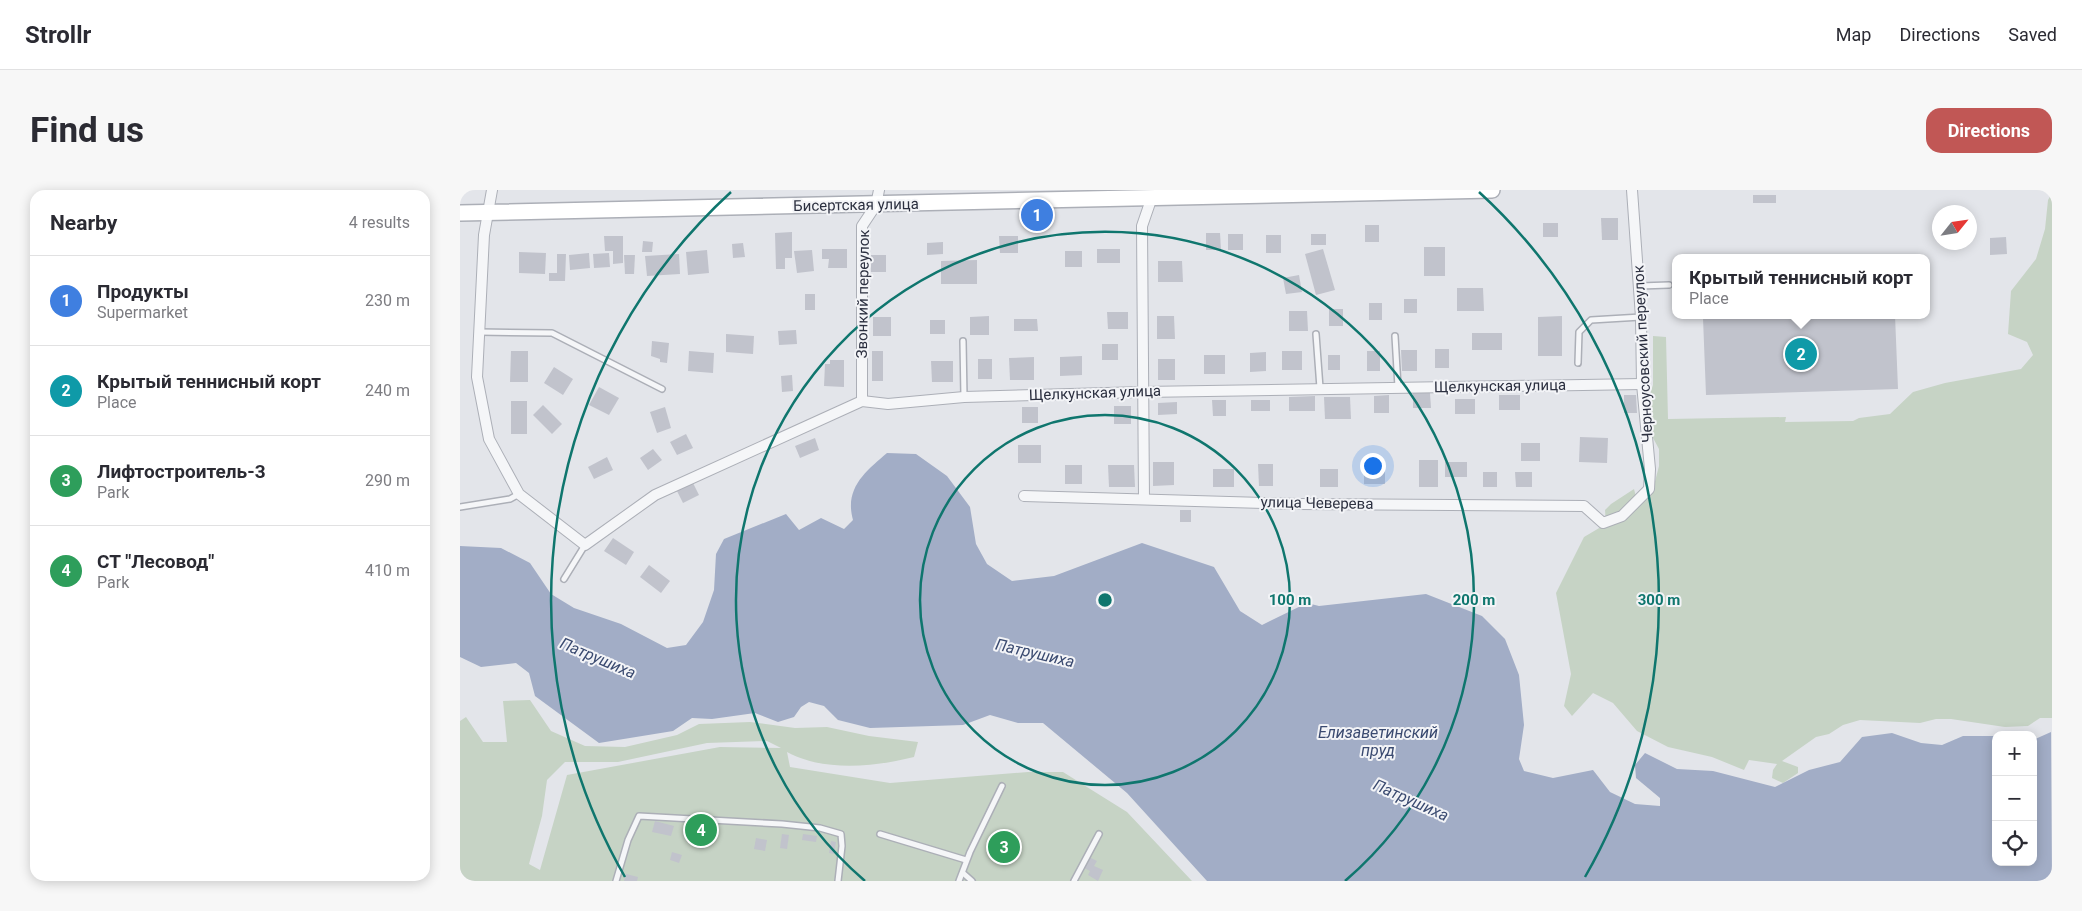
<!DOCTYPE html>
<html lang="en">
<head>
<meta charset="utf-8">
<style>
	:root { --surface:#fff; --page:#f7f7f7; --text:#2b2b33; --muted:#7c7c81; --line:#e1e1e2; --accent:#c15755 }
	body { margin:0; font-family:Roboto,sans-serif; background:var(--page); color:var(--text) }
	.controls { position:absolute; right:15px; bottom:15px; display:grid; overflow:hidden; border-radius:10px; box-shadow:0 2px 12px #0003 }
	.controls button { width:45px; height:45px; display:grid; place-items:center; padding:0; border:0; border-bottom:1px solid var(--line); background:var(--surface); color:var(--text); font:25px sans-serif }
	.compass { position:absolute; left:1472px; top:15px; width:45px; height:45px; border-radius:50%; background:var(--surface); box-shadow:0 2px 12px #0003; rotate:60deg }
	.you { position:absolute; left:912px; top:275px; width:18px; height:18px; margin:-12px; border:4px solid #fff; border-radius:50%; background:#1a73e8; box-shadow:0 0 0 8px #1a73e833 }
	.badge { display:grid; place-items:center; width:32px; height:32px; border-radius:50%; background:var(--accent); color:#fff; font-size:16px; font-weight:700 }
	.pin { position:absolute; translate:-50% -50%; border:2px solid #fff; box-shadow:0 1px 5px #0006 }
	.popup { position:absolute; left:1212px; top:64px; width:258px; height:65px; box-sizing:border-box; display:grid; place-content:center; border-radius:10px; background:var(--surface); filter:drop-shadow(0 1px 4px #0005); font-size:16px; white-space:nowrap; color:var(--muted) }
	.popup b { font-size:19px; color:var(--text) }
	.popup::after { content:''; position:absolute; left:50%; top:100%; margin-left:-10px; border:10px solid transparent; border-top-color:var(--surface) }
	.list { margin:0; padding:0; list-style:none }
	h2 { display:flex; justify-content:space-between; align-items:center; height:65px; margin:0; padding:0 20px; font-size:21px }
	h2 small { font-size:16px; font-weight:400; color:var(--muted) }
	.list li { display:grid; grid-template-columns:32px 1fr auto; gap:15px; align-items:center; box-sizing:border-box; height:90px; padding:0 20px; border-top:1px solid var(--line) }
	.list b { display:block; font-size:19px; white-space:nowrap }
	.list p { margin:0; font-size:16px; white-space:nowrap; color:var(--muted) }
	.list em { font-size:16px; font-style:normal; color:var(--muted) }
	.icon { flex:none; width:28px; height:28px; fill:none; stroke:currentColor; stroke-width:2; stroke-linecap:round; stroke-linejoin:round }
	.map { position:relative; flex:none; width:1592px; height:691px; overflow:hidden; border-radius:15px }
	header { display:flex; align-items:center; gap:30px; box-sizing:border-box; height:70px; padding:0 25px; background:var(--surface); border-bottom:1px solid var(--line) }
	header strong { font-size:24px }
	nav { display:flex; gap:28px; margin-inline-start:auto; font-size:18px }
	.intro { display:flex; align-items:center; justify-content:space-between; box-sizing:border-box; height:120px; padding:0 30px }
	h1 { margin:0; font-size:35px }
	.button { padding:12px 22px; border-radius:15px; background:var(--accent); color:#fff; font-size:18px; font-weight:700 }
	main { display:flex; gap:30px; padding:0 30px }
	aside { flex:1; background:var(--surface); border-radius:15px; box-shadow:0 2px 12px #0003 }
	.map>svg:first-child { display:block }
	.green { fill:#c6d3c5; fill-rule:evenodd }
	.water { fill:#a2adc6 }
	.building { fill:#c1c3cc }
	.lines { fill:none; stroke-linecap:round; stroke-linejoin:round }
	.lane-casing { stroke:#acafb7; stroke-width:8 }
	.street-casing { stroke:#acafb7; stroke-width:12 }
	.secondary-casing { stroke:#acafb7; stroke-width:18 }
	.lane { stroke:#f5f6f8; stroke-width:5 }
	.street { stroke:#f5f6f8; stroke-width:10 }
	.secondary { stroke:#fff; stroke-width:15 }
	.ring { fill:none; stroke:#0f766e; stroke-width:2.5 }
	.labels { text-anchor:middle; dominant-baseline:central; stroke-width:4; stroke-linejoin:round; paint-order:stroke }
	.street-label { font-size:15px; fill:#2c3040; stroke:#f3f4f7 }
	.water-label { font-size:16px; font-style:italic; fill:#3a4a70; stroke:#f3f4f7 }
	.centre { fill:#0f766e; stroke:#f3f4f7; stroke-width:2.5 }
	.ring-label { font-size:15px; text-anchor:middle; font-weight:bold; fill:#0f766e; stroke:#f3f4f7; stroke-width:4; stroke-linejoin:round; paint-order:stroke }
</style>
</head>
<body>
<header>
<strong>Strollr</strong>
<nav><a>Map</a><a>Directions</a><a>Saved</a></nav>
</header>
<div class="intro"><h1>Find us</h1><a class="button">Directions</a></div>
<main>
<aside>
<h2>Nearby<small>4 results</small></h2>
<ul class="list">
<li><span class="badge" style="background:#3f7fe0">1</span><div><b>Продукты</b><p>Supermarket</p></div><em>230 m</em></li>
<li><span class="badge" style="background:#0f9aa8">2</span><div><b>Крытый теннисный корт</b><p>Place</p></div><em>240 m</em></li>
<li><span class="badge" style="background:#2e9e5b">3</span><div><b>Лифтостроитель-3</b><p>Park</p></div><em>290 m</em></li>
<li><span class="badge" style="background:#2e9e5b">4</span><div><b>СТ &quot;Лесовод&quot;</b><p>Park</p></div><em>410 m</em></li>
</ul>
</aside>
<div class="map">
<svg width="1592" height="691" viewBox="0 0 1592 691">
	<rect width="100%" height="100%" fill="#e3e5ea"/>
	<!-- green -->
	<g class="green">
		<path d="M1592 3V528H1580L1568 536 1545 537 1491 529H1476L1460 533 1400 530 1383 535 1369 544 1356 547 1322 571 1338 577V583L1323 593 1312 588 1313 580 1317 574 1289 570 1284 580 1252 567 1208 557 1177 541 1153 513 1133 503 1112 526 1104 516 1111 484 1096 403 1124 347 1146 334 1145 320 1151 314 1174 299 1176 307 1192 303 1199 276V259L1192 246 1190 204 1193 195V146L1206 147 1208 229 1326 227 1325 232 1393 231 1399 228 1430 224 1453 202 1485 193 1561 179 1573 165 1567 152 1548 144 1551 101 1576 69 1585 39 1588 10Z"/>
		<path d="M70 510 91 541 125 556 165 557 217 545 239 534 290 532 335 538 367 537 409 546 458 552 454 567C414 577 364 582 327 562L330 577 430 593 568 582H603L667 622 732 691H0V531L6 527 23 552H47L43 511ZM307 551 321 558 260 557 107 585 80 680 69 674 82 626 87 590 105 572H158L247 553Z"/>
	</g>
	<!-- water -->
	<path class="water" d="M427 263 456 264 487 286 510 317 516 354 527 374 552 391 594 386 682 353 754 377 780 421 802 435 847 413 859 416 966 404 1022 426 1045 449 1059 485 1064 535 1059 569 1064 581 1093 588 1133 580 1150 602 1175 614 1200 616V608L1176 588 1175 575 1185 563 1217 579 1253 581 1315 597 1349 580 1380 572 1402 547 1432 543 1461 553 1482 555 1503 546H1535L1536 672H1573V550L1591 542 1592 691H747L667 603 583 533H558L530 525 503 535 410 538 378 530 364 516 349 512 341 517 334 527 318 532 295 523 252 529 232 528 213 541 139 553 75 506 69 483 56 473 21 477 0 467V356L41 358 70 373 91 404 114 418 161 434 207 458 226 455 243 432 254 400 256 364 264 349 326 324 339 340 361 328 384 339 393 330C384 298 406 281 427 263Z"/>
	<!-- building -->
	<g class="building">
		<rect x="1293" y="5" width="23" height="8"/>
		<path d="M563 21H584V31L563 30Z"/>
		<path d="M1141 28H1158V50H1142Z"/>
		<rect x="1083" y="33" width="15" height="14"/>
		<rect x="905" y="35" width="14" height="17"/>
		<path d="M332 42V68H325V79H316L315 43Z"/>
		<path d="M746 43H760L761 60H746Z"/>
		<rect x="768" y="44" width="15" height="16"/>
		<rect x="851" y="44" width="15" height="11"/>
		<rect x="806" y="45" width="15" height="18"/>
		<path d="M144 46H163V73L153 74V61H145Z"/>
		<path d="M539 46H558V63H540Z"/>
		<path d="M1546 47 1547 64 1530 65V48Z"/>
		<path d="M183 51 193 52 192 62H182Z"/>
		<path d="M483 52V64L467 65V53Z"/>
		<path d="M283 53 285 67 273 68 272 54Z"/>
		<rect x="964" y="57" width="21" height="29"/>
		<path d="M362 59H387V78H368L369 69H362Z"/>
		<rect x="637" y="59" width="23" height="14"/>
		<path d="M863 59 875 100 856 105 845 64Z"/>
		<path d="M247 60 249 83 228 85 226 62Z"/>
		<path d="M352 60 354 81 337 83 334 61Z"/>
		<rect x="605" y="61" width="17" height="16"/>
		<path d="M59 62 86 63 85 84 59 83Z"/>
		<path d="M129 63 130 78 110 80 109 65Z"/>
		<path d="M149 63 150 77 134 78 133 64Z"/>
		<path d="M97 64H106L105 91H89V83H97Z"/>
		<path d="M219 64 220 84 187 86 185 66Z"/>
		<path d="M164 65H175L174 84H165Z"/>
		<rect x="411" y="65" width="15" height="17"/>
		<path d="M517 70V94H481V71Z"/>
		<path d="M698 71H722L723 92H698Z"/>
		<path d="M839 85 842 102 826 104 823 88Z"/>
		<path d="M997 98H1023L1024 121H997Z"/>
		<rect x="345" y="104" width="10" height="16"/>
		<rect x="944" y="109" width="13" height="14"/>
		<rect x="909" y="113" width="13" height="17"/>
		<rect x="869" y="119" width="14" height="17"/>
		<path d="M829 121H847L848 141H829Z"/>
		<path d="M647 122H668V139H648Z"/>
		<path d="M1279 125H1287V127L1435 125 1438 199 1246 205 1243 128 1279 127Z"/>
		<path d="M529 126V145H510V127Z"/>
		<path d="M697 126H714L715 149H697Z"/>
		<path d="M1102 126V166H1078V127Z"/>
		<rect x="413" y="127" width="18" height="19"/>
		<path d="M554 129H577L578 141H554Z"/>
		<rect x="470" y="130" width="15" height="14"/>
		<path d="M336 140 337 154 319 155 318 141Z"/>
		<rect x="1012" y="143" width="30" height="17"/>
		<path d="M266 144 294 146 293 164 266 162Z"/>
		<path d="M192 151 209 153 207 173 200 172V169L191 166Z"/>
		<rect x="642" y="154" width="16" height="16"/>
		<rect x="975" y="159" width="14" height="19"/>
		<path d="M941 160H957V181H942Z"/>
		<path d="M51 161H68V192H50Z"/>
		<path d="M229 161 254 163 253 183 228 181Z"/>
		<rect x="412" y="161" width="11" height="30"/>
		<rect x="822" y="161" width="20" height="19"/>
		<rect x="907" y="161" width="13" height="20"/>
		<path d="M806 162V181L790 182V163Z"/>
		<rect x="744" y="165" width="21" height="19"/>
		<rect x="868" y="165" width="12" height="15"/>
		<path d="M622 166V185L600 186V167Z"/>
		<path d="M574 167V190H550L549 168Z"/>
		<rect x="518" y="169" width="14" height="20"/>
		<rect x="698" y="169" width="17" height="21"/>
		<path d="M370 170H384V197L364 196 365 174H370Z"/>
		<path d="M471 171H493V192H472Z"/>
		<path d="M94 177 113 189 103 205 84 193Z"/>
		<path d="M332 185 333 201 322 202 321 186Z"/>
		<path d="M139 197 159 208 149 225 129 215Z"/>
		<path d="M953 203H970L971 218H953Z"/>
		<path d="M929 205V223H914V206Z"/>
		<rect x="1039" y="205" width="21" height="15"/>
		<path d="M1164 205H1176L1177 223H1164Z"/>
		<path d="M855 206V221H829V207Z"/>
		<path d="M864 207H890L891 229H865Z"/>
		<rect x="995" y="209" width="20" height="15"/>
		<path d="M752 210H766V226H753Z"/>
		<rect x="791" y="210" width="19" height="11"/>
		<rect x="51" y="211" width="16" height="33"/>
		<path d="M717 212V224L698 225V213Z"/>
		<path d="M83 215 102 234 92 244 73 225Z"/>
		<rect x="654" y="216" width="17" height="18"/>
		<path d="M205 217 211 238 197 243 190 222Z"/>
		<rect x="562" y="217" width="16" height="16"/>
		<path d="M226 244 233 258 217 265 210 252Z"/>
		<path d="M1120 247 1148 248 1147 273 1119 272Z"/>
		<path d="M355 248 359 260 340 268 335 256Z"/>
		<rect x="1061" y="253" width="19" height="18"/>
		<rect x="558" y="255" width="23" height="18"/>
		<path d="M193 259 202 270 188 280 180 268Z"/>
		<path d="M147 267 153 280 134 289 128 277Z"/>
		<rect x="904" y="270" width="21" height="24"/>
		<rect x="959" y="270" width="19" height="27"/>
		<path d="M693 272H714V295L693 296Z"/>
		<rect x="985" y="272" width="22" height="15"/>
		<path d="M798 274H813V296H799Z"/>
		<rect x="605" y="275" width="17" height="19"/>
		<path d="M648 275H674L675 297H649Z"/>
		<rect x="753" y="279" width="21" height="18"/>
		<rect x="860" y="279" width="18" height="18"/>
		<rect x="1023" y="282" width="14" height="15"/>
		<path d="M1055 282H1072V297H1056Z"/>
		<path d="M233 293 239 305 223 313 217 301Z"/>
		<rect x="720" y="320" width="11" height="12"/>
		<path d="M153 348 174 362 166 375 144 361Z"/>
		<path d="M189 375 210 391 201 403 180 387Z"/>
		<path d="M195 631 214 636 211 646 192 642Z"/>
		<path d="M240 640 248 642 244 659 236 657Z"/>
		<path d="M322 644 329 645 327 659 320 658Z"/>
		<path d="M343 644 357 646 356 652 342 650Z"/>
		<path d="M296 648 307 650 305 661 294 659Z"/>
		<path d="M371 651 376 652 374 664 369 663Z"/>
		<path d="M212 662 222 665 219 673 210 670Z"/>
		<path d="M629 667 637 671 634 676 643 680 638 691 628 685 630 681 624 678Z"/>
		<path d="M166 684 178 687 177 691H164Z"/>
	</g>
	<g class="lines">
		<defs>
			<g id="lane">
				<path d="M1180 96 1209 95"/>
				<path d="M19 142 92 143 202 199"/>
				<path d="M856 144 860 198"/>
				<path d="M935 146 938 197"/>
				<path d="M503 151 504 207"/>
				<path d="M1118 173 1119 142 1131 130 1181 127"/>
				<path d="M0 317 50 309 59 304"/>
				<path d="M104 389 125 355"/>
				<path d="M420 644 506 670"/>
				<path d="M503 683 512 691"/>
				<path d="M156 691 168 650 179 626 322 634 360 638 381 644 382 656 378 691"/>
				<path d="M499 691 510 662 542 596"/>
				<path d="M614 691 639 644"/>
			</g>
			<g id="street">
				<path d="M32 0 24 45 17 187 29 249 59 304 125 355 195 305 402 211 428 214 504 207 683 202 1182 194"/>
				<path d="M402 211V36L416 15 419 0"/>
				<path d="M564 306 839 314 1124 316 1143 333 1162 326 1189 299 1190 279 1182 194 1181 127 1172 0"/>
				<path d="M684 309 682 36 692 7"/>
			</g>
			<path id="secondary" d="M0 23 1032 0"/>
		</defs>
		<!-- lane casing -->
		<use href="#lane" class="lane-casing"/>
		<!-- street casing -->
		<use href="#street" class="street-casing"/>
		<!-- secondary casing -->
		<use href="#secondary" class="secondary-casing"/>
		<!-- lane -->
		<use href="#lane" class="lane"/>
		<!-- street -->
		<use href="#street" class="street"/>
		<!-- secondary -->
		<use href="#secondary" class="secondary"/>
	</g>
	<!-- distance rings -->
	<g class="ring">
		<circle cx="645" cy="410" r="185"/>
		<path d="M405 691A369 369 0 1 1 885 691"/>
		<path d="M165 687A554 554 0 0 1 271 2M1019 2A554 554 0 0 1 1125 687"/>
	</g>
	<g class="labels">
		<!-- street labels -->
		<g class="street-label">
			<text transform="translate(396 15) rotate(-1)">Бисертская улица</text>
			<text transform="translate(403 104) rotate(-89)">Звонкий переулок</text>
			<text transform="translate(1183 164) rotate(-93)">Черноусовский переулок</text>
			<text transform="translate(1040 196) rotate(-1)">Щелкунская улица</text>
			<text transform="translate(635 203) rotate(-2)">Щелкунская улица</text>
			<text transform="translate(857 313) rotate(1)">улица Чеверева</text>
		</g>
		<!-- water labels -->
		<g class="water-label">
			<text transform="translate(575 463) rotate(13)">Патрушиха</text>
			<text transform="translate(138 468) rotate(23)">Патрушиха</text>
			<text x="918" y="542">Елизаветинский<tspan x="918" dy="18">пруд</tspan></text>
			<text transform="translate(951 610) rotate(24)">Патрушиха</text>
		</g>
	</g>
	<circle cx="645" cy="410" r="8" class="centre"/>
	<g class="ring-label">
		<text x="830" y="415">100 m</text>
		<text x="1014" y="415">200 m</text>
		<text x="1199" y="415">300 m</text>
	</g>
</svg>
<div class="controls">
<button>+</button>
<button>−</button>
<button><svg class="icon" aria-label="locate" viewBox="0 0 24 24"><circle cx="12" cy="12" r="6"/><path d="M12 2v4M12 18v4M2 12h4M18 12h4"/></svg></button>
</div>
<svg class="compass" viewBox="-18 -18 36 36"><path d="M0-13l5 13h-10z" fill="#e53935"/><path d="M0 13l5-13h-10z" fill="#7c7c81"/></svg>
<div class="you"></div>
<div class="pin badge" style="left:577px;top:25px;background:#3f7fe0">1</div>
<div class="pin badge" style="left:1341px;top:164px;background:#0f9aa8">2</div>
<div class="popup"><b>Крытый теннисный корт</b>Place</div>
<div class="pin badge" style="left:544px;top:657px;background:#2e9e5b">3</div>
<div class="pin badge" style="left:241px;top:640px;background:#2e9e5b">4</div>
</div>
</main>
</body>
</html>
